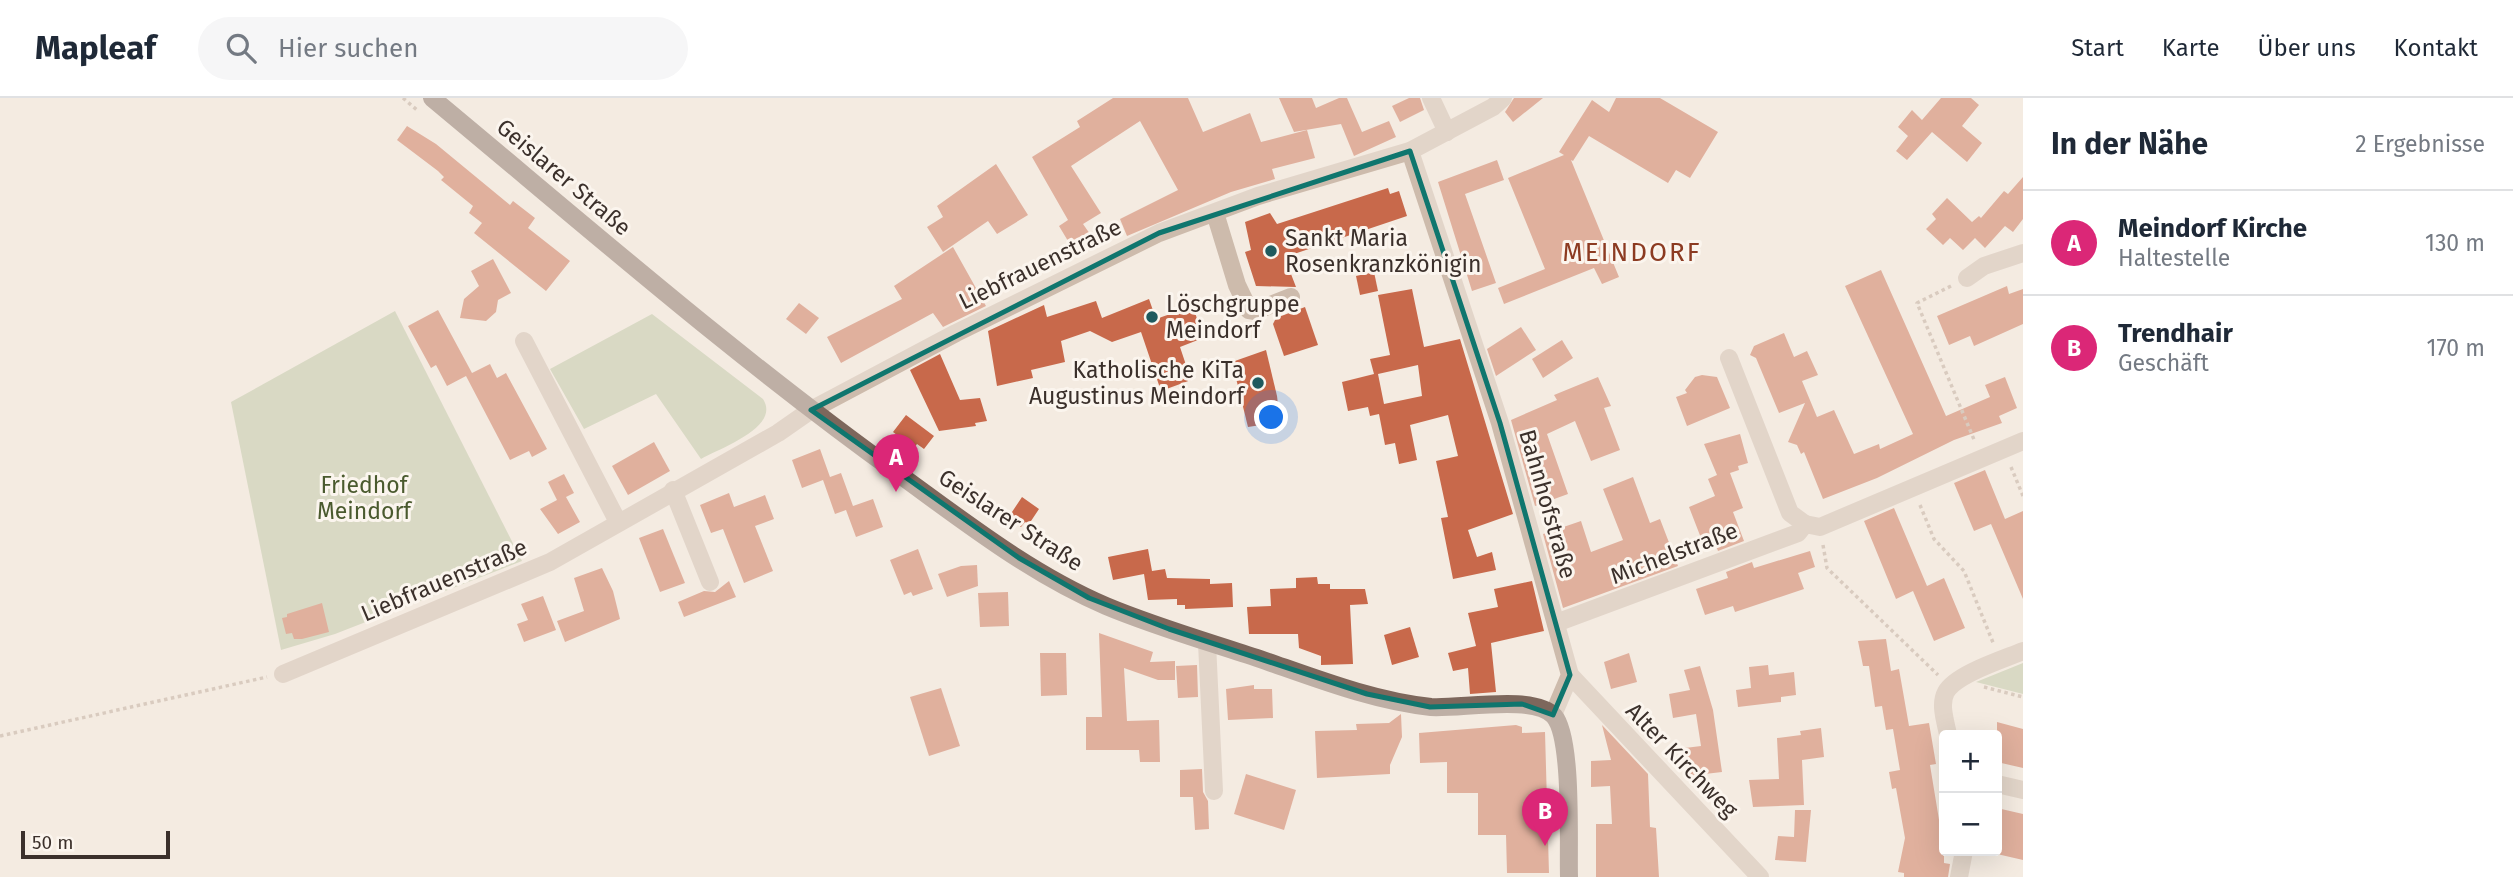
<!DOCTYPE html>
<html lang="de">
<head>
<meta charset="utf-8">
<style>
	:root { --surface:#fff; --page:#f6f6f7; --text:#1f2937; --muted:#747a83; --line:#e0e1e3; --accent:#db2777 }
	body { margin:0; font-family:"Fira Sans",sans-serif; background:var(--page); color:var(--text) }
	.controls { position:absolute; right:21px; bottom:21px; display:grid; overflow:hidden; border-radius:7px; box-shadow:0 7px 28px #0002 }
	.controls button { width:63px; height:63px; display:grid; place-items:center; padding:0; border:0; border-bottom:2px solid var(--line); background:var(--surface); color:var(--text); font:35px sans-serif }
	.scale { position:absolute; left:21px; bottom:18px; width:149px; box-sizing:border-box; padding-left:7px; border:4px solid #3b302b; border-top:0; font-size:19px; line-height:24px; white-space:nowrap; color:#3b302b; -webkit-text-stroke:5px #fbf5ee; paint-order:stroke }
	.you { position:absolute; left:1272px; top:320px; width:24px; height:24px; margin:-18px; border:5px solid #fff; border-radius:50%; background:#1a73e8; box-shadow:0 0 0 10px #1a73e833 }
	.badge { display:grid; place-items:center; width:46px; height:46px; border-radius:50%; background:var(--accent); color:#fff; font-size:23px; font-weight:700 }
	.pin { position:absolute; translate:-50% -58px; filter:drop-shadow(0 2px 4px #0008) }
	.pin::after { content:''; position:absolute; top:37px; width:24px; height:21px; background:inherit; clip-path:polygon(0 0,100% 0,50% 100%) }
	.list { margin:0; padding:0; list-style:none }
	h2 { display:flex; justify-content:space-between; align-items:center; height:91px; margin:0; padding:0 28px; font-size:30px }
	h2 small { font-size:23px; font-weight:400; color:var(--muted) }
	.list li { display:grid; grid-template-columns:46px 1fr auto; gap:21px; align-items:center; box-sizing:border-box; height:105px; padding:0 28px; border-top:2px solid var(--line) }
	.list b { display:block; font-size:26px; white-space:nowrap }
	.list p { margin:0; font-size:23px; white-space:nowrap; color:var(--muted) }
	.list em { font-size:23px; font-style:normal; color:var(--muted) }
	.icon { flex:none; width:38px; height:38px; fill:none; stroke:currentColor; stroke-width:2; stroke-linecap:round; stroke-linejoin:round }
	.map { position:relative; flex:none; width:2023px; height:779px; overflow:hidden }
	header { display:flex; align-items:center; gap:42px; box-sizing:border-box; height:98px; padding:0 35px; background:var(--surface); border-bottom:2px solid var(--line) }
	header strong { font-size:33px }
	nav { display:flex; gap:38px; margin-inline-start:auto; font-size:24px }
	.search { width:490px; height:63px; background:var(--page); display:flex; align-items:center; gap:18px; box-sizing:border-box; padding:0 24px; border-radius:38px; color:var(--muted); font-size:26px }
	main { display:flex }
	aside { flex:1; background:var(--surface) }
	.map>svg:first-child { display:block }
	.green { fill:#b8c4a0 }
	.building { fill:#c8694b; fill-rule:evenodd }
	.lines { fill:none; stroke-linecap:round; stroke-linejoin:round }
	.path { stroke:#b9a596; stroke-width:3.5; stroke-dasharray:3.5 3.5; stroke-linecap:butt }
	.minor { stroke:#cdbbac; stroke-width:18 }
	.major { stroke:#7d675c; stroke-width:18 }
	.marked { fill:none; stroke:#0f766e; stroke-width:5; stroke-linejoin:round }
	.poi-dot { fill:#1f5a5e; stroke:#fbf5ee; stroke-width:2.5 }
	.labels { text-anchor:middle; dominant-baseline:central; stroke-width:6; stroke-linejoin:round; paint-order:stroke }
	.street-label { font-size:23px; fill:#3b302b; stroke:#fbf5ee }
	.poi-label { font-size:23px; fill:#3b302b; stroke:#fbf5ee; text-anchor:start }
	.park-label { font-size:23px; fill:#4a5a2e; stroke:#fbf5ee }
	.quarter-label { font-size:26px; letter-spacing:2px; fill:#8c3b22; stroke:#fbf5ee }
</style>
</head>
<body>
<header>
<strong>Mapleaf</strong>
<div class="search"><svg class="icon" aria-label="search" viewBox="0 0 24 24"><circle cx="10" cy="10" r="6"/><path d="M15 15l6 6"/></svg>Hier suchen</div>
<nav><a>Start</a><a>Karte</a><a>Über uns</a><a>Kontakt</a></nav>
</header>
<main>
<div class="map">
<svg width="2023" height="779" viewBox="0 0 2023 779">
	<rect width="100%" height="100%" fill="#f4ebe1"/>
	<!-- green -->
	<g class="green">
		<path d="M395 213 522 463 335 536 281 552 231 304Z"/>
		<path d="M652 216 763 301C781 329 721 350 701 361L656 296 584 331 550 271Z"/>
		<path d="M2023 565V596L1976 584Z"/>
	</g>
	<!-- building -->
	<g class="building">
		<path d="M1113 0H1188L1203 34 1250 15 1261 44 1307 32 1315 60 1272 71 1275 81 1231 94 1127 138 1120 121 1178 92 1140 23 1071 68 1101 115 1083 126 1090 136 1071 148 1059 128 1068 122 1032 59 1080 29 1077 23Z"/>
		<path d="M1279 0H1312L1316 10 1339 0H1347L1362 34 1389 23 1396 39 1354 58 1341 26 1294 34Z"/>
		<path d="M1409 0H1420L1424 12 1400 24 1392 8Z"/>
		<path d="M1514 0H1543L1513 24 1505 14Z"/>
		<path d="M1616 0H1660L1718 34 1690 80 1676 72 1668 85 1589 38 1573 63 1571 62 1619 179 1602 186 1594 170 1504 206 1498 190 1545 171 1508 80 1564 57 1559 54 1592 2 1609 14Z"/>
		<path d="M1941 0H1971L1979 7 1962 28 1982 45 1967 64 1932 34 1907 62 1896 53 1908 38 1898 29 1912 12 1922 22Z"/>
		<path d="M407 28 436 46 510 107 513 103 535 120 528 130 570 163 546 193 474 135 482 125 469 115 473 108 441 82 444 79 438 73 397 42Z"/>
		<path d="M1497 62 1504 82 1465 96 1496 185 1472 193 1438 84Z"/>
		<path d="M996 66 1028 117 997 136 988 123 943 154 927 129 943 119 937 108Z"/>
		<path d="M2023 79V121L2013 134 2005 128 1985 150 1975 140 1963 152 1950 140 1943 147 1926 131 1936 121 1932 116 1947 100 1972 124 1979 118 1981 120 2004 93 2008 96Z"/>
		<path d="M1388 90 1390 96 1399 93 1407 118 1294 156 1296 160 1286 163 1296 189 1256 188 1245 154 1251 152 1245 124 1270 115 1277 126Z"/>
		<path d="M953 149 986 208 943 229 933 215 841 265 827 239 902 201 894 188Z"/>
		<path d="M493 161 511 195 498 202 496 214 486 223 460 220 464 201 479 188 471 173Z"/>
		<path d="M1881 172 1946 318 1990 299 1985 287 2005 279 2017 310 1999 318 2002 325 1954 342 1877 380 1823 401 1804 354 1801 356 1797 347 1788 344 1805 305 1779 315 1756 260 1750 257 1754 248 1784 235 1794 259 1807 253 1818 277 1802 283 1817 319 1834 312 1854 356 1879 346 1880 351 1913 336 1845 188Z"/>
		<path d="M1374 174 1378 193 1360 197 1356 178Z"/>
		<path d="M2007 188 2009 196 2023 191V226L1974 248 1970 238 1949 247 1937 218Z"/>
		<path d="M1412 191 1424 249 1460 241 1513 416 1468 432 1477 459 1492 454 1496 472 1453 481 1441 420 1448 419 1436 363 1458 358 1448 317 1410 327 1417 362 1399 366 1395 345 1385 347 1379 316 1370 318 1368 309 1348 313 1342 284 1374 276 1370 261 1390 257 1378 197ZM1418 267 1422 298 1384 306 1378 276Z"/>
		<path d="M1149 201 1156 221 1193 208 1203 240 1180 249 1191 282 1161 293 1141 234 1112 244 1090 233 1061 243 1065 264 1031 272 1033 280 997 288 988 233 1044 207 1047 219 1096 203 1102 220Z"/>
		<path d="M799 205 819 220 806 236 786 221Z"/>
		<path d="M1305 209 1318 247 1284 258 1273 226 1276 220Z"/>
		<path d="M438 212 472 275 490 266 497 280 506 275 547 351 532 359 529 353 510 362 466 278 447 288 436 267 431 270 408 228Z"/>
		<path d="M1521 229 1536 252 1496 278 1487 251Z"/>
		<path d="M1562 242 1573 260 1543 280 1532 261Z"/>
		<path d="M1266 252 1277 298 1280 324 1248 329 1232 264Z"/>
		<path d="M940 256 960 302 980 300 987 323 975 325 976 328 939 333 910 272Z"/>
		<path d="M1702 277 1717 279 1730 310 1687 328 1676 299 1687 295 1685 292 1695 279Z"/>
		<path d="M1598 279 1611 308 1604 310 1620 352 1591 363 1575 323 1547 336 1568 396 1535 408 1511 322 1557 302 1554 297Z"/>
		<path d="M906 317 934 338 924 351 917 346 914 350 893 334Z"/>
		<path d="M1740 336 1748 365 1738 368 1739 372 1730 375 1743 410 1733 414 1744 443 1718 453 1712 437 1701 440 1689 409 1715 398 1708 381 1717 377 1704 346Z"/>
		<path d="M654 344 670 373 628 397 612 368Z"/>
		<path d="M820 351 830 379 841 375 853 408 873 401 883 429 856 439 846 412 835 416 823 382 802 390 792 362Z"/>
		<path d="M1985 372 2005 421 2023 413V501L1991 426 1974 433 1954 385Z"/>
		<path d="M564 376 574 395 566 399 580 424 558 436 540 411 557 402 548 384Z"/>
		<path d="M1633 379 1650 425 1660 421 1678 468 1563 510 1543 436 1581 423 1591 454 1623 442 1603 391Z"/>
		<path d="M729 395 734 409 765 397 774 421 755 428 773 473 744 485 723 431 711 435 700 407Z"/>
		<path d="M1022 399 1039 411 1029 426 1025 424 1021 429 1008 420Z"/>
		<path d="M1894 410 1927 488 1944 480 1965 530 1934 543 1913 493 1896 501 1864 423Z"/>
		<path d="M663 431 685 485 660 494 639 440Z"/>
		<path d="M918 451 933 491 913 498 911 494 904 497 890 462Z"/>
		<path d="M1148 451 1152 473 1165 471 1167 480 1210 481V486L1232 485 1233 509 1185 511V507H1177V501L1148 502 1144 476 1113 482 1108 459Z"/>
		<path d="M1810 453 1815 469 1798 475 1804 491 1735 514 1733 508 1705 517 1696 491 1728 480 1726 474 1752 464 1754 470Z"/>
		<path d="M977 467 978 488 947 499 938 476 961 468Z"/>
		<path d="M602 470 613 493 620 521 565 544 557 523 584 513 574 480Z"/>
		<path d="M1317 479 1318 486H1330V491H1365L1368 506 1350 507 1353 566 1321 567V558L1299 550 1298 536H1249L1247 509 1271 508 1270 491 1296 490V480Z"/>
		<path d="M729 483 736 499 684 519 678 504 704 493 715 494Z"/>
		<path d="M1532 483 1544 533 1491 545 1496 594 1470 596 1468 570 1453 573 1448 555 1476 548 1468 515 1498 509 1494 491Z"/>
		<path d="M1008 494 1009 528 980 529 978 495Z"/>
		<path d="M543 498 556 532 524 544 517 526 528 522 521 506Z"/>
		<path d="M322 505 329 534 302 541H294L292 535 286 536 282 520 287 519V516Z"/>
		<path d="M1410 529 1419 559 1392 567 1384 537Z"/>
		<path d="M1099 535 1153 554 1150 564 1175 563V582H1158L1124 570 1127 623 1159 622 1160 664H1140L1139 652H1086V619H1102Z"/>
		<path d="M1886 541 1891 573 1899 571 1909 628 1929 625 1936 666 1930 667 1941 734H1944V765L1950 766 1948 779H1904V775L1898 774 1905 740 1896 690 1892 691 1889 674 1900 672 1893 631 1886 632 1882 608 1875 609 1869 568H1863L1858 543Z"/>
		<path d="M1040 555H1066L1067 597 1041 598Z"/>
		<path d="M1629 555 1637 584 1611 591 1604 564Z"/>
		<path d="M1197 567 1198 599 1178 600 1176 568Z"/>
		<path d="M1768 567 1769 577 1794 574 1796 597 1781 599V604L1738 609 1736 592 1751 590 1749 569Z"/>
		<path d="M1700 568 1713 612 1722 674 1688 678 1685 650 1701 648 1696 616 1673 620 1669 596 1690 592 1684 572Z"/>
		<path d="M1254 587V591H1272L1273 620 1228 622 1226 591Z"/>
		<path d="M941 590 960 648 929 658 910 599Z"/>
		<path d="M1401 616 1402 639 1390 667V676L1317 680 1315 633 1357 632 1356 626 1389 625Z"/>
		<path d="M1997 624 2023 631V670L1997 664Z"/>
		<path d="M1516 627 1522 629V635L1545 634 1549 775H1507L1506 737H1478V695H1447V664L1420 665 1419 635Z"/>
		<path d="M1602 627 1648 676 1650 729 1656 730 1659 779H1596V726H1612L1610 688 1591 689V663L1611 662Z"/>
		<path d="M1821 630 1824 659 1802 662 1804 707 1753 709 1749 682 1779 681 1777 640 1801 637 1800 633Z"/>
		<path d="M1202 671 1203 694 1208 703 1209 731 1195 732 1193 699H1180V672Z"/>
		<path d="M1246 676 1296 692 1284 732 1234 716Z"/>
		<path d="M1997 710 2023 716V762L1997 756Z"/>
		<path d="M1795 712H1811L1806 764 1775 762 1778 738 1794 739Z"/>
	</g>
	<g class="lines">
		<!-- path -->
		<g class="path">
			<path d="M403 0 417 12"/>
			<path d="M1951 188 1917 205 1975 344"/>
			<path d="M2011 369 2023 398"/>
			<path d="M1920 407 1934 441 1964 473 1994 547"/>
			<path d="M1823 447 1827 470 1938 577"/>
			<path d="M1984 589 2023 599"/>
			<path d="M0 638 267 579"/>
		</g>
		<!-- minor -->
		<g class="minor">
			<path d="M1431 0 1447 34"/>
			<path d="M1410 53 1500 325 1570 577 1553 617"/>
			<path d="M1215 115 1237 187 1249 212 1255 213 1291 199"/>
			<path d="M1967 180 1984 168 2023 155"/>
			<path d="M524 243 618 424"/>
			<path d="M1729 260 1790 415 1805 426"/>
			<path d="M673 392 710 484"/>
			<path d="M1556 525 1798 435 1805 426 1820 429 2023 343"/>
			<path d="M1207 545 1214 693"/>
			<path d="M283 576 550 464 778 335 811 312 956 235 1159 135 1258 98 1410 53 1493 9 1503 0"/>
			<path d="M1570 577 1760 779"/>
			<path d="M1948 637C1946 624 1939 607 1946 594 1956 576 2004 561 2023 553"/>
			<path d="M1997 686 2023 692"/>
			<path d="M1959 779 1964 753"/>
		</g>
		<!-- major -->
		<path class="major" d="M432 0C586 128 737 260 900 377 965 424 1031 476 1106 508 1156 529 1209 544 1260 561 1315 580 1373 603 1431 609 1461 611 1534 596 1554 618 1573 640 1568 746 1569 779"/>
	</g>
	<!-- marked area -->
	<path d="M0 0H2023V779H0ZM1410 53 1500 325 1570 577 1553 617 1522 606 1430 609 1367 596 1169 531 1089 500 1019 460 811 312 1159 135Z" fill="#f4ebe1" fill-opacity=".55" fill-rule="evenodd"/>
	<path class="marked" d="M1410 53 1500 325 1570 577 1553 617 1522 606 1430 609 1367 596 1169 531 1089 500 1019 460 811 312 1159 135Z"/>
	<!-- markers -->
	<g class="poi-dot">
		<circle cx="1271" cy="153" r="7"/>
		<circle cx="1152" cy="219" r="7"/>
		<circle cx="1258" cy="285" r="7"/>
	</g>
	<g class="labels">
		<!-- street labels -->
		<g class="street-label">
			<text transform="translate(564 79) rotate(40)">Geislarer Straße</text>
			<text transform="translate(1040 166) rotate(-26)">Liebfrauenstraße</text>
			<text transform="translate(1548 406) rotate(74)">Bahnhofstraße</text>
			<text transform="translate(1011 422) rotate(33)">Geislarer Straße</text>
			<text transform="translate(1674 455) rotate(-21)">Michelstraße</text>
			<text transform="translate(444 482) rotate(-23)">Liebfrauenstraße</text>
			<text transform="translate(1682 662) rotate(46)">Alter Kirchweg</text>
		</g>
		<!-- poi labels -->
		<g class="poi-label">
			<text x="1285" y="140">Sankt Maria<tspan x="1285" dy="26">Rosenkranzkönigin</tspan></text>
			<text x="1166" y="206">Löschgruppe<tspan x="1166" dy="26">Meindorf</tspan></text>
			<text x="1244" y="272" text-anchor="end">Katholische KiTa<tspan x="1244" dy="26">Augustinus Meindorf</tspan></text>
		</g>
		<!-- park labels -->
		<g class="park-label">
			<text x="364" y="387">Friedhof<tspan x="364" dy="26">Meindorf</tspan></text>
		</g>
		<!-- quarter labels -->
		<g class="quarter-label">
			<text x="1632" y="154">MEINDORF</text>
		</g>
	</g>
</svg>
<div class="controls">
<button>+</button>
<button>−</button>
</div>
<div class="scale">50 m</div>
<div class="you"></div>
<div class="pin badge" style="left:896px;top:394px">A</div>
<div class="pin badge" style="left:1545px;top:748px">B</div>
</div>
<aside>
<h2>In der Nähe<small>2 Ergebnisse</small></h2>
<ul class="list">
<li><span class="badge">A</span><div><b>Meindorf Kirche</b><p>Haltestelle</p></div><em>130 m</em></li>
<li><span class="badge">B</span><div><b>Trendhair</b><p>Geschäft</p></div><em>170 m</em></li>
</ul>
</aside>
</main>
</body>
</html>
